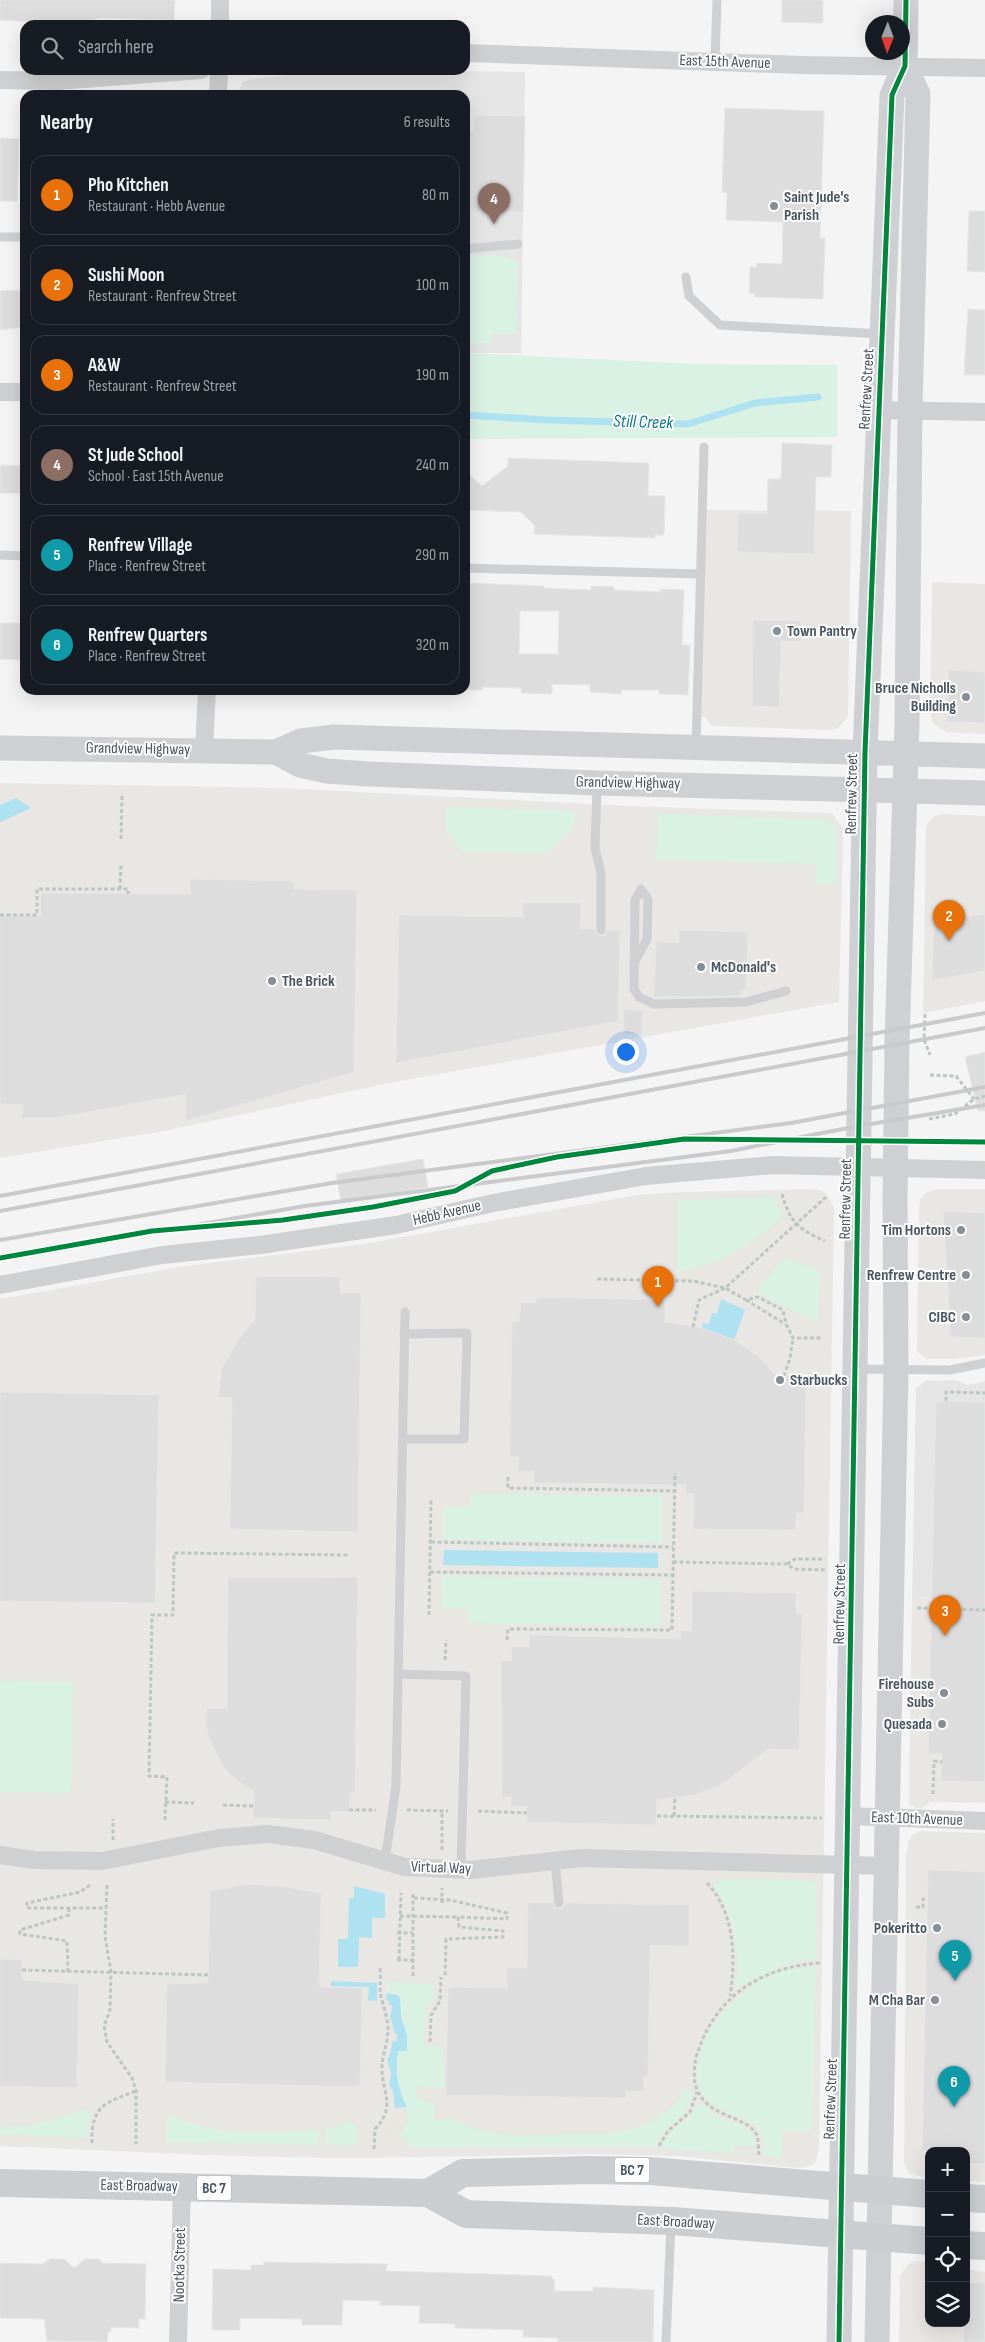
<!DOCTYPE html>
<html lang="en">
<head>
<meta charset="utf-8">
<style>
	:root { --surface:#171b24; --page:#20242c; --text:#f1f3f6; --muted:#9ea1a6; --line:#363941; --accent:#868d94 }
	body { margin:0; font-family:"Sofia Sans Condensed",sans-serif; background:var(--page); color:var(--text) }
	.controls { position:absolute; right:15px; bottom:15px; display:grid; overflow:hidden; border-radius:10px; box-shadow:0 5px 20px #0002 }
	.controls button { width:45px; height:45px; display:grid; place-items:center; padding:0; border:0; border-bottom:1px solid var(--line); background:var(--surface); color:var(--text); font:25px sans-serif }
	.compass { position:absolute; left:865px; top:15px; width:45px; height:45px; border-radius:50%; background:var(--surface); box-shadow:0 5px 20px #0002; rotate:181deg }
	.you { position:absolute; left:625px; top:1051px; width:18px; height:18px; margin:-12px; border:4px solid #fff; border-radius:50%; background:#1a73e8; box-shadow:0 0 0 8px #1a73e833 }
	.badge { display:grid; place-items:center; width:32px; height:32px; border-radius:50%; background:var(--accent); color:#fff; font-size:16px; font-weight:700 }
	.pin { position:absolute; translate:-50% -41px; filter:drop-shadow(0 1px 2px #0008) }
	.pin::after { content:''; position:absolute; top:26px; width:18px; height:15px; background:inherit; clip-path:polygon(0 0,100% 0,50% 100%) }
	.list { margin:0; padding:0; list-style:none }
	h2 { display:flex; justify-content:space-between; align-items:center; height:65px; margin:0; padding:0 20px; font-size:21px }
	h2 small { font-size:16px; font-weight:400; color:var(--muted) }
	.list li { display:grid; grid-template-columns:32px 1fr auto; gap:15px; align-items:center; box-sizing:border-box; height:80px; margin:0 10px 10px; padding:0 10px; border:1px solid var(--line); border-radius:15px }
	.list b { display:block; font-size:19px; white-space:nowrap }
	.list p { margin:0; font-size:16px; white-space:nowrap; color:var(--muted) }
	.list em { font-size:16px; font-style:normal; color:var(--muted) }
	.icon { flex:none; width:28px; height:28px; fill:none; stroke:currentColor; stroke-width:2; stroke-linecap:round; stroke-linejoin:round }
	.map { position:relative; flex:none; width:985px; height:2342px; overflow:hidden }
	.search { position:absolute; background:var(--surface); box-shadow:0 5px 20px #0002; left:20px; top:20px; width:450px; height:55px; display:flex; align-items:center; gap:12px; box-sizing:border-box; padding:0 18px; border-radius:15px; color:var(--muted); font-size:19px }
	.panel { position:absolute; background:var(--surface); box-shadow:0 5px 20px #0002; left:20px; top:90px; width:450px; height:605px; border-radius:15px }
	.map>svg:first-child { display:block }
	.commercial { fill:#e8e7e3 }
	.education { fill:#e6e5e6 }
	.green { fill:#d9f2e3 }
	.sand { fill:#e7e6e1 }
	.water { fill:#aee2f0 }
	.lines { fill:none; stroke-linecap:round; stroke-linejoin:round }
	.stream { stroke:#aee2f0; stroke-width:7 }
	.building { fill:#ddddde; stroke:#e5e6e7; fill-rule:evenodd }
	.path { stroke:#bcc7c4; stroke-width:3; stroke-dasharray:4 2.5; stroke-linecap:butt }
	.lane { stroke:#ced0d2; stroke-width:9 }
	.street { stroke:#ced0d2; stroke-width:18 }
	.secondary { stroke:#ced0d4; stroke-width:25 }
	.primary { stroke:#caced1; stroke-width:28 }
	.rail { stroke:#c9cacc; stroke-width:4 }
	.cycleway-casing { stroke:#fff; stroke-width:8 }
	.cycleway { stroke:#00873e; stroke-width:5 }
	.poi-dot { fill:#868d94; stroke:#fff; stroke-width:2 }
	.labels { text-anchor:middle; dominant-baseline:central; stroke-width:4; stroke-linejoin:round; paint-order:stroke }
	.shield { fill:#fff; stroke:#808990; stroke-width:1 }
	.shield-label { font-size:15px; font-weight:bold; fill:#4a5661 }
	.street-label { font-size:16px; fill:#4a5661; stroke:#fff }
	.poi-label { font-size:16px; font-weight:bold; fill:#4a5661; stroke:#fff; text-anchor:end }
	.water-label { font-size:18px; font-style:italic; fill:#0c7c9b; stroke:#fff }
</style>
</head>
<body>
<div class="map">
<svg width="985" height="2342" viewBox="0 0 985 2342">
	<rect width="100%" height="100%" fill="#f4f4f4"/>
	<!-- commercial -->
	<g class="commercial">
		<path d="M701 510 851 511 848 716 838 728 829 730 713 726 710 725 706 717H697Z"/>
		<path d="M932 582 985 584V734L947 732 933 724 930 713Z"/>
		<path d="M0 783 281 788 629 806 832 813 843 829 839 1002 394 1082 164 1131 0 1158Z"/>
		<path d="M942 814 985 816V1001L923 1013 926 830 928 822 933 817Z"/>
		<path d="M817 1189 826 1193 834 1208 819 2147 816 2161 812 2165 800 2168 676 2156 596 2154 350 2158 230 2156 0 2146V1299L178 1267 364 1244 637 1195 681 1192Z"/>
		<path d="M937 1189H985V1355L954 1359H926L917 1351 919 1207 920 1199 926 1193Z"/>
		<path d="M912 1597 985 1599V1803L931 1802 922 1808H917L909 1805Z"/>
		<path d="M920 1831 985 1833V2182L966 2181V2151H929V2178L909 2174 904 2163 906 1855 909 1840 912 1835Z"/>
		<path d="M917 2261 929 2263V2323H966V2269L985 2272V2342H899L900 2276 908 2264Z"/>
	</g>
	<!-- education -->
	<g class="education">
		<path d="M338 70 525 72 521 353H465V95H237L243 82 251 79Z"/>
		<path d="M954 1380 968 1385 985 1381V1599L912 1597 916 1388 926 1381Z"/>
	</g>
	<!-- green -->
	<g class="green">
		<path d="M489 255C500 256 511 256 518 264L516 334H492L491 343H466L465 257Z"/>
		<path d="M465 353 699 364 837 365V437L465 439Z"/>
		<path d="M446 807 575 811 572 829 547 853 461 851 446 829Z"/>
		<path d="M661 814 826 820 832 823 837 829 836 880 832 884H816V864L656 859 658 818Z"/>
		<path d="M775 1197 782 1217C751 1245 719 1265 677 1272L679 1200Z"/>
		<path d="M786 1258 820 1271 818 1323 757 1292 774 1269Z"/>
		<path d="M471 1493 662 1496V1543L443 1539V1507L470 1508Z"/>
		<path d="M442 1576 661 1580 660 1626 468 1623V1608H441Z"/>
		<path d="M0 1681 73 1682 71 1793 0 1792Z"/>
		<path d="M750 1879 816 1881V1960L809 1959 782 1966 738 1987 736 1985C741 1947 733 1915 713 1883L723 1880Z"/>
		<path d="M816 1967 812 2131H783L782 2157 763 2156C763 2150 765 2142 763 2137 751 2108 710 2120 700 2086 686 2040 737 1989 775 1974 788 1968 802 1968 816 1967Z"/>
		<path d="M387 1982 434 1984 432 2000 425 2010 424 2046H443L445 2088 416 2087 417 2100 435 2103 434 2120H456L462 2124 482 2131 516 2136 613 2133 636 2128 654 2120 676 2104 684 2091 693 2090C690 2121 664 2121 655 2147H408V2141L400 2136 407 2113 397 2078V2060L403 2026 400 2010 387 1993Z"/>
		<path d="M701 2103C707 2106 710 2112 716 2115 735 2126 753 2120 755 2147L734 2145 733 2153 661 2148C665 2133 678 2128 688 2119 693 2114 695 2106 701 2103Z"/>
		<path d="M85 2109 93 2112 89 2123V2138L0 2134V2127L27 2126 48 2121Z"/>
		<path d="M171 2115C221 2138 266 2134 319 2130V2145L166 2142 167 2120Z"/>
		<path d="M352 2122 357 2126 356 2145 325 2144V2129Z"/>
	</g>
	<!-- sand -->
	<path class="sand" d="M396 2108 405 2109 408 2121 400 2132 387 2136 385 2128 390 2127 389 2122 394 2120 393 2116 396 2115Z"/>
	<!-- water -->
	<g class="water">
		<path d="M16 798 31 808 0 822V805Z"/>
		<path d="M721 1299 745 1310 734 1340 702 1328 703 1323 709 1324 712 1313 717 1314Z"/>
		<path d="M444 1550 658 1553V1568L443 1565Z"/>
		<path d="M354 1886 385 1894V1918H372V1938L359 1937 358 1967H338V1939H348L349 1898H354Z"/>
		<path d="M331 1981 377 1983V2001L368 2000 369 1987 331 1986Z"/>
		<path d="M387 1993 397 1995 400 1998 401 2017 407 2035V2051H398C395 2071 397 2089 407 2107L395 2108 393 2091 389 2085 391 2074 387 2058H389L393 2041H397V2034H395L390 2016 393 2006 389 2005V2001L386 2000Z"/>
	</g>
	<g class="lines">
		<!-- stream -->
		<path class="stream" d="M465 415 547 420 688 424 755 403 818 397"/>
	</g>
	<!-- building -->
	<g class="building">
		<path d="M0 0H175L174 20 101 18 69 24 0 20Z"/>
		<path d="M782 0H823V23L782 22Z"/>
		<path d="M725 108 824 111 820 238H825L823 299 755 297V294L749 293 750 267H757V263L782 264 783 222 726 220 727 193 722 192Z"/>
		<path d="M474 115 525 116 523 212 471 211V205H465V131H473Z"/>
		<path d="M0 138 19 139 17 201H0Z"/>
		<path d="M969 211H985V272L967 271Z"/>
		<path d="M25 290V327L0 330V291Z"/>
		<path d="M968 309 985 310V375H964Z"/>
		<path d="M782 443 832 445 831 477H816L814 554 737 552 738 513 767 514 768 479H781Z"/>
		<path d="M508 458 649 463 648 496H665L664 535H655V538L534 534 535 526 521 512 465 510V471L482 486 508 466Z"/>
		<path d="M0 465 25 466V493H0Z"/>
		<path d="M465 583 544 586V588L591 590V586L614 587V590L660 592V589L684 590 682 645H690L688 695 659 694V690H621V694L590 692V685L552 684V694L521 693V688L482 687V690H465ZM520 611H559L558 654H519Z"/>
		<path d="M753 620 801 621V641H781L779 707 752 706Z"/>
		<path d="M0 623H25V660L0 659Z"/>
		<path d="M949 670 985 672V723L947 722Z"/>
		<path d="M190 879 294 881V889L357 890 354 1072 185 1121 186 1094 54 1118H22L23 1105 0 1104V916H41V893L190 894Z"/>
		<path d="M523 903H581L580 929H595L596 934 601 936 605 935 607 930H620L618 1021 396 1063 399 915 523 917Z"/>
		<path d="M985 914V971L932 980 934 922Z"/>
		<path d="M679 930 748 932 746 990H741V995L734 996 654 997 656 942 679 943Z"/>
		<path d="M624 1010H643L642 1035 624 1034Z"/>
		<path d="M985 1052V1111H978L965 1057Z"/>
		<path d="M423 1159 428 1187 341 1202 336 1174Z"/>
		<path d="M943 1211 985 1213V1338L951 1337Z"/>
		<path d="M256 1276 340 1277V1293H361L358 1532 230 1529 232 1398 218 1397 222 1368 237 1342 255 1319Z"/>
		<path d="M537 1297 665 1300V1322L702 1328 734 1340 758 1356 777 1376 799 1377V1380H806L804 1513H796V1530L693 1529 694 1494 686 1493V1485L534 1483V1471H518L519 1457 510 1456 512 1323 519 1321 521 1303H535Z"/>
		<path d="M0 1392 159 1395 155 1603 0 1601Z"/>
		<path d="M936 1401 985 1402V1782L941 1781 942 1754H928Z"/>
		<path d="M358 1577 355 1793H350L349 1812H331V1820L253 1818 254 1791 236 1780 222 1765 209 1738 206 1724 207 1708 227 1709 228 1578Z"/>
		<path d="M692 1591 796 1593V1613H802L799 1750 768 1749 721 1785 694 1795 657 1800 656 1825 527 1822V1806L511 1807V1797H502L501 1661H511L512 1647H529L530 1635 681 1639 680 1631H692Z"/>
		<path d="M928 1870 985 1872V2164L966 2163V2151H922Z"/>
		<path d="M249 1884 286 1887 321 1893 319 1987 362 1988 360 2087 165 2082 167 1984 208 1983 210 1891Z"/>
		<path d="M528 1903H553L554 1907 559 1909 563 1908 565 1903 689 1905V1946L650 1945 648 2077 644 2076V2091H626V2098L446 2095 448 1987 507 1988V1968H527Z"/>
		<path d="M0 1959 22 1960V1980L79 1984 77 2088 0 2086Z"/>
		<path d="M50 2259H64L74 2268 85 2259H99L103 2263 146 2264 145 2319H139V2328L111 2327V2332H108L107 2342 47 2341 44 2319 0 2318V2263L43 2264Z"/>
		<path d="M264 2262 387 2264 386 2271 552 2276V2279H555L554 2291H593V2287L654 2290 653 2342H558V2338L523 2337V2330L455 2328V2324L419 2323 420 2306 380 2305V2301L343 2300 342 2325H302V2319L240 2318V2330H212L213 2269 251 2270V2265H264Z"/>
		<path d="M966 2283H985V2342H963L964 2323H966Z"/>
	</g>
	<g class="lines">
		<!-- path -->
		<g class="path">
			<path d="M121 839 122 793"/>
			<path d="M120 889 121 864"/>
			<path d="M0 915H37V889H128V894"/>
			<path d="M925 1014 924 1039 930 1055"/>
			<path d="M930 1075 956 1076 974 1099"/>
			<path d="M929 1119 955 1114 974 1099 985 1096"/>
			<path d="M782 1194C790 1222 798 1229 825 1241"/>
			<path d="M597 1279 693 1281 725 1288 746 1300 758 1297 783 1310 786 1324 793 1338H822"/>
			<path d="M746 1300 785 1324"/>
			<path d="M693 1327 699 1300 725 1288 826 1197"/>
			<path d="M784 1376 790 1358 793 1338"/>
			<path d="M946 1401V1392L985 1393"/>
			<path d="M508 1477V1488L674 1491"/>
			<path d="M431 1542 673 1547"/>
			<path d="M673 1562 787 1564 794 1569 825 1570"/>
			<path d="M787 1564 795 1559H825"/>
			<path d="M430 1572 673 1575"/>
			<path d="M917 1608 985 1610"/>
			<path d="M429 1615 431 1499"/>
			<path d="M507 1640 508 1629 672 1630 675 1473"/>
			<path d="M445 1660 446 1640"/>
			<path d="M933 1794 934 1761 942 1762"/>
			<path d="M165 1802 194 1803"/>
			<path d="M223 1805 253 1806"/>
			<path d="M349 1810H376"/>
			<path d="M407 1810 448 1811"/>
			<path d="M478 1811 527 1813"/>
			<path d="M657 1816 822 1818"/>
			<path d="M674 1816 675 1798"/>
			<path d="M165 1820 167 1777 149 1776 152 1615H173L174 1553 349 1555"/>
			<path d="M113 1840V1819"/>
			<path d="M442 1850V1811"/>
			<path d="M707 1883C735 1913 736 1958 730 1996"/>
			<path d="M90 1885 80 1892 27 1903V1908H106"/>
			<path d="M107 1885 105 1936 111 1972 110 2010 104 2026 107 2042 132 2078 136 2091V2144"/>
			<path d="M414 1898 450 1900 507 1913V1919L458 1917 459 1927 503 1931V1937L446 1939 445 1977"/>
			<path d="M442 1903V1888"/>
			<path d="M916 1907H923V1899H927"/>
			<path d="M400 1916 458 1917"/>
			<path d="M397 1933H413"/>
			<path d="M397 1960H413"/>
			<path d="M399 1960 401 1893"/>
			<path d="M22 1970 209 1975"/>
			<path d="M68 1972 67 1941 20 1934V1930L69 1915V1908"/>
			<path d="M413 1976V1893"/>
			<path d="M430 2042 431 2015 440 2001 441 1977"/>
			<path d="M92 2143C91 2105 105 2103 136 2091"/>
			<path d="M659 2146 668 2131 690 2112 697 2092"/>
			<path d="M374 2149 375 2129C395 2108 384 2096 382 2071 381 2057 388 2044 388 2030 388 2017 382 2004 380 1991 380 1984 381 1976 380 1968"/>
			<path d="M759 2155C758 2149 759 2141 757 2136 750 2116 713 2120 698 2092 692 2082 694 2061 698 2051 717 1995 762 1967 820 1963"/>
		</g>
		<!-- lane -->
		<g class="lane">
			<path d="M715 61 717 0"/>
			<path d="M0 237H25"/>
			<path d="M465 249 518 244"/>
			<path d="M686 277 689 296 720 325 881 334"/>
			<path d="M0 555 25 556"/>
			<path d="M465 568 700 574"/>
			<path d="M696 746 704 447"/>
			<path d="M597 786 595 849 601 873V930"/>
			<path d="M634 963 647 939 648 899 641 889 635 900 634 989 639 997 654 1004 746 1002 786 991"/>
			<path d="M856 1369 950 1370 985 1363"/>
			<path d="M403 1439H464L467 1333 404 1334"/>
			<path d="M398 1674 466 1676 461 1869"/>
			<path d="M385 1861 396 1786 405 1312"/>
			<path d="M555 1861 559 1903"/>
			<path d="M666 2342 671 2224"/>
		</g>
		<!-- street -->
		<g class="street">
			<path d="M220 25V0"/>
			<path d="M465 53 801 65 985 68"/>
			<path d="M0 80 58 81 201 70"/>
			<path d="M218 95 219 70"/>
			<path d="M0 392H25"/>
			<path d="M878 410 985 412"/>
			<path d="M204 750 207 690"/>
			<path d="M0 1285 162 1255 260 1245 396 1225 493 1203 646 1176 773 1165 985 1170"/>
			<path d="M849 1816 985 1821"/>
			<path d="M0 1855 34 1860 102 1861 219 1838 268 1834 314 1840 405 1867 470 1870 581 1858 888 1866"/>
			<path d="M178 2342 182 2187"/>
		</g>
		<!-- secondary -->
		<g class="secondary">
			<path d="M0 748 276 752 301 741 334 737 985 756"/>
			<path d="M276 752 300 765 327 771 368 774 597 783 985 793"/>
			<path d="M839 2342 865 752 892 95 905 66 906 0"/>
			<path d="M877 2342 896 1370 895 1198 897 1043 907 724 910 410 918 94 905 66"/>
		</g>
		<!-- primary -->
		<g class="primary">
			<path d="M0 2183 428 2193 466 2214 672 2221 929 2241"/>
			<path d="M428 2193 463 2173 589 2170 650 2171 929 2194"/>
			<path d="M966 2198 985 2199"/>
			<path d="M966 2245 985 2246"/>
		</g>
		<!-- rail -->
		<g class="rail">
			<path d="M0 1196 985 1013"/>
			<path d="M0 1211 985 1028"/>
			<path d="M0 1240 332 1183 791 1123 985 1087"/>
			<path d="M0 1259 305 1206 731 1151 853 1127 985 1105"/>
		</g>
		<defs>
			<g id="cycleway">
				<path d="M0 1258 152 1231 283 1220 373 1207 455 1191 492 1171 557 1157 684 1139 985 1142"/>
				<path d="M839 2342 865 752 892 95 905 66 906 0"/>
			</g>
		</defs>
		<!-- cycleway casing -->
		<use href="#cycleway" class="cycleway-casing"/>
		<!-- cycleway -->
		<use href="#cycleway" class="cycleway"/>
	</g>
	<!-- markers -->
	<g class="poi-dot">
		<circle cx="774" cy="206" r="5"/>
		<circle cx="777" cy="631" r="5"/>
		<circle cx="966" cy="697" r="5"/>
		<circle cx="701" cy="967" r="5"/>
		<circle cx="272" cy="981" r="5"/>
		<circle cx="961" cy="1230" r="5"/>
		<circle cx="966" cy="1275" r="5"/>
		<circle cx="966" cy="1317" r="5"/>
		<circle cx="780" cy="1380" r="5"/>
		<circle cx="944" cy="1693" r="5"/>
		<circle cx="942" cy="1724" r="5"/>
		<circle cx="937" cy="1928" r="5"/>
		<circle cx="935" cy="2000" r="5"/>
	</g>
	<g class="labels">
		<!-- shield labels -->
		<g class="shield">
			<rect x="614.5" y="2157.5" width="35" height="25" rx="4"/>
			<rect x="196.5" y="2175.5" width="35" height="25" rx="4"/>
		</g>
		<g class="shield-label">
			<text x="632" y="2170">BC 7</text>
			<text x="214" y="2188">BC 7</text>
		</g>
		<!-- street labels -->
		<g class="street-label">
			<text transform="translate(725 62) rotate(2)">East 15th Avenue</text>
			<text transform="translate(867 389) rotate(-87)">Renfrew Street</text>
			<text transform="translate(138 749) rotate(1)">Grandview Highway</text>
			<text transform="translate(628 783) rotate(1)">Grandview Highway</text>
			<text transform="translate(852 794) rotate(-89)">Renfrew Street</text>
			<text transform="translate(846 1199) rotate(-89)">Renfrew Street</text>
			<text transform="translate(447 1213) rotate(-13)">Hebb Avenue</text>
			<text transform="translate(840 1604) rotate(-89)">Renfrew Street</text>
			<text transform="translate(917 1819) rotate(2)">East 10th Avenue</text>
			<text transform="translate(441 1868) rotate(2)">Virtual Way</text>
			<text transform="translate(831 2099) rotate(-88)">Renfrew Street</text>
			<text transform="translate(139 2186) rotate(1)">East Broadway</text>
			<text transform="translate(676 2222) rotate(3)">East Broadway</text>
			<text transform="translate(180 2265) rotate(-89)">Nootka Street</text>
		</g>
		<!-- poi labels -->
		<g class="poi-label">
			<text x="784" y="197" text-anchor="start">Saint Jude's<tspan x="784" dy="18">Parish</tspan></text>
			<text x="787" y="631" text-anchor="start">Town Pantry</text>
			<text x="956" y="688">Bruce Nicholls<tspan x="956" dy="18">Building</tspan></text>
			<text x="711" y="967" text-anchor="start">McDonald's</text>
			<text x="282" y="981" text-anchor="start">The Brick</text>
			<text x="951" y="1230">Tim Hortons</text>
			<text x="956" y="1275">Renfrew Centre</text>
			<text x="956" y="1317">CIBC</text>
			<text x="790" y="1380" text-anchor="start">Starbucks</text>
			<text x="934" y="1684">Firehouse<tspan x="934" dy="18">Subs</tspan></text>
			<text x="932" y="1724">Quesada</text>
			<text x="927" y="1928">Pokeritto</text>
			<text x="925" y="2000">M Cha Bar</text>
		</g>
		<!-- water labels -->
		<g class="water-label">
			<text transform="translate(643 422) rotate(2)">Still Creek</text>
		</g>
	</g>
</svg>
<div class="controls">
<button>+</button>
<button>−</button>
<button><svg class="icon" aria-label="locate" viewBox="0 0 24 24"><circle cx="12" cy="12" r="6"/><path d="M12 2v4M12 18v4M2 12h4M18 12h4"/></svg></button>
<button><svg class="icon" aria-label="layers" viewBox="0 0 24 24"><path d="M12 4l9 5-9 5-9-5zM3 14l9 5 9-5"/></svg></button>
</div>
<svg class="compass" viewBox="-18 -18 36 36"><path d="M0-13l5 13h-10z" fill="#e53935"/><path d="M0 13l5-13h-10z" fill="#9ea1a6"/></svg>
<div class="you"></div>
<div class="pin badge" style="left:658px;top:1307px;background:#e8710a">1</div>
<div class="pin badge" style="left:949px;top:941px;background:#e8710a">2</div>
<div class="pin badge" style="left:945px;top:1636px;background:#e8710a">3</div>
<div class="pin badge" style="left:494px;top:224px;background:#8d6e63">4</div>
<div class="pin badge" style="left:955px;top:1981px;background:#0f9aa8">5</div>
<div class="pin badge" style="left:954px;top:2107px;background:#0f9aa8">6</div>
<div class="search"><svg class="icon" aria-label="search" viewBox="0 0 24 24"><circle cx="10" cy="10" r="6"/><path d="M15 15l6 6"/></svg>Search here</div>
<section class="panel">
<h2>Nearby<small>6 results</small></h2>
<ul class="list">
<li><span class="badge" style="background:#e8710a">1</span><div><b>Pho Kitchen</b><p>Restaurant · Hebb Avenue</p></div><em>80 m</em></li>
<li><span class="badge" style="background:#e8710a">2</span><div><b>Sushi Moon</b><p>Restaurant · Renfrew Street</p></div><em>100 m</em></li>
<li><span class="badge" style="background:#e8710a">3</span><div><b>A&amp;W</b><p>Restaurant · Renfrew Street</p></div><em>190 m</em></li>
<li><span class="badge" style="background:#8d6e63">4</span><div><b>St Jude School</b><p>School · East 15th Avenue</p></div><em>240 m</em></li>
<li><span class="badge" style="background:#0f9aa8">5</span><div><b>Renfrew Village</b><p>Place · Renfrew Street</p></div><em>290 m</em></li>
<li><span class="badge" style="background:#0f9aa8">6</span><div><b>Renfrew Quarters</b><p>Place · Renfrew Street</p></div><em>320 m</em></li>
</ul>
</section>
</div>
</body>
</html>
